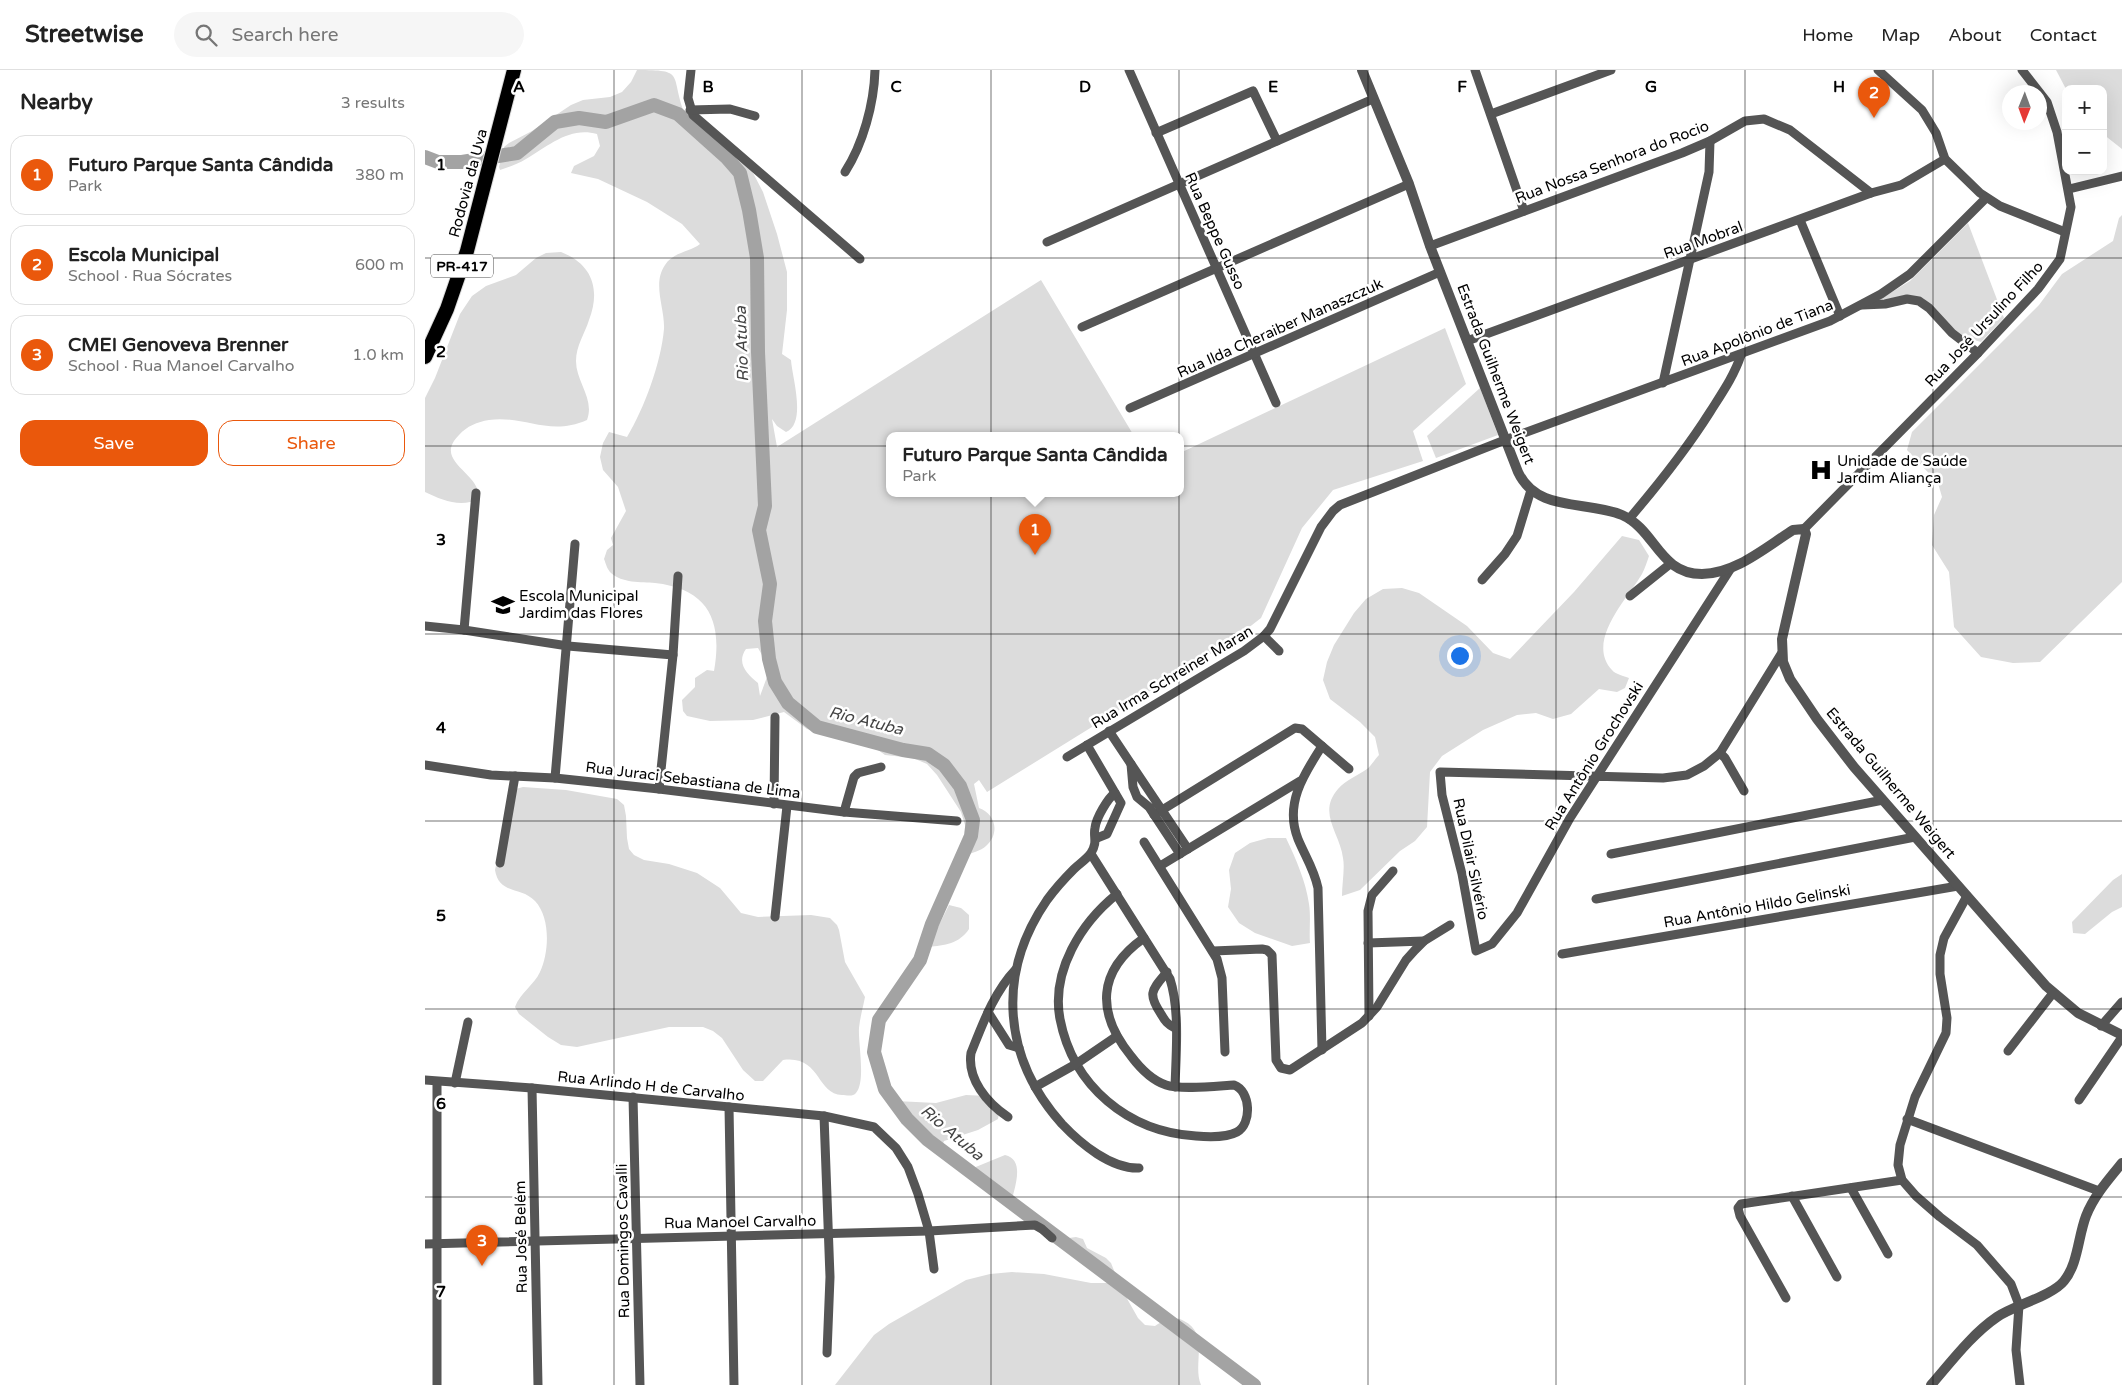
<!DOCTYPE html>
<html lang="en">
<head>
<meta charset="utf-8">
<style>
	:root { --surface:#fff; --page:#f6f6f6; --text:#222; --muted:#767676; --line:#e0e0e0; --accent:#ea580c }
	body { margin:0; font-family:"Varela Round",sans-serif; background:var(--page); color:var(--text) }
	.controls { position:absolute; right:15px; top:15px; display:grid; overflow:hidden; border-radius:10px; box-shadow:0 5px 20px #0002 }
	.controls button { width:45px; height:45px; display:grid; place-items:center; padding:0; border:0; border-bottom:1px solid var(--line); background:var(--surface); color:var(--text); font:25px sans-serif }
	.compass { position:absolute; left:1577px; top:15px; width:45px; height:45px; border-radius:50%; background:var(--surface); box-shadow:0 5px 20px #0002; rotate:181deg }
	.you { position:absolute; left:1034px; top:585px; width:18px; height:18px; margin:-12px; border:4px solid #fff; border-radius:50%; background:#1a73e8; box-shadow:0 0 0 8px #1a73e833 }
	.badge { display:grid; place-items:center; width:32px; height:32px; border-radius:50%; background:var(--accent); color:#fff; font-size:16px; font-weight:700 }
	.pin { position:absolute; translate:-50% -41px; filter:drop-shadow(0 1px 2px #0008) }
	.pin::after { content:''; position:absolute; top:26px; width:18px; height:15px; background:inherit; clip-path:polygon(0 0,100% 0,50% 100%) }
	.popup { position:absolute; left:461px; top:362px; width:298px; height:65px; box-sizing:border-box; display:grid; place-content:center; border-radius:10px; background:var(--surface); filter:drop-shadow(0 1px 4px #0005); font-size:16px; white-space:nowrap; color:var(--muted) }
	.popup b { font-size:19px; color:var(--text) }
	.popup::after { content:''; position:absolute; left:50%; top:100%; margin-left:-10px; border:10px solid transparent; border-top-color:var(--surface) }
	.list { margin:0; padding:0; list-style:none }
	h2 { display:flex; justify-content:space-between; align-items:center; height:65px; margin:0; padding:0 20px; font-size:21px }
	h2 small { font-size:16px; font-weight:400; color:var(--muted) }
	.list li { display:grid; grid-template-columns:32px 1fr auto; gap:15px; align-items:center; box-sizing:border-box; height:80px; margin:0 10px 10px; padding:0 10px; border:1px solid var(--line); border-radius:15px }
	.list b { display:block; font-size:19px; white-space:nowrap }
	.list p { margin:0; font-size:16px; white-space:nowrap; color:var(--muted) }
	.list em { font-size:16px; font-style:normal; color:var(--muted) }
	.actions { display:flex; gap:10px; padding:15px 20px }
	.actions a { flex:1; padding:11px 0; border:1px solid var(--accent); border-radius:15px; text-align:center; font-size:18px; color:var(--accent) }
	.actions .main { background:var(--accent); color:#fff }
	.icon { flex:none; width:28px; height:28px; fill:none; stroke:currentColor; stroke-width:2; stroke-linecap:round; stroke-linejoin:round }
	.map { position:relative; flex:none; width:1697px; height:1315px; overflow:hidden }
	header { display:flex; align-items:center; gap:30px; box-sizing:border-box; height:70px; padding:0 25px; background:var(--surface); border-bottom:1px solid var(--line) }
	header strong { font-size:24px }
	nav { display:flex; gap:28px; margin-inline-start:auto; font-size:18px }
	.search { width:350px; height:45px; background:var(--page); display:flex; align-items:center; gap:12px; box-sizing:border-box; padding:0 18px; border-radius:28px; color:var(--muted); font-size:19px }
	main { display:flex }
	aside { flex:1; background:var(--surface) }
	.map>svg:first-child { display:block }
	.green { fill:#dcdcdc; fill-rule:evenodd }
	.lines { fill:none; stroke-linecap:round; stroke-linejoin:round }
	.river { stroke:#a3a3a3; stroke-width:14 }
	.trunk-casing { stroke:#dbdbdb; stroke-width:16 }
	.minor { stroke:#555; stroke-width:9 }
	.tertiary { stroke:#555; stroke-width:10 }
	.trunk { stroke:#000; stroke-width:14 }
	.grid { fill:none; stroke:#000; stroke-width:1; stroke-opacity:0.55 }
	.labels { text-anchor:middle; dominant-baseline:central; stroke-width:5; stroke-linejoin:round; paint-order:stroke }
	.shield { fill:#fff; stroke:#4c4c4c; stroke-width:1 }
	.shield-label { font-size:14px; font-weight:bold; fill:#000 }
	.street-label { font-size:15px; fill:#000; stroke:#fff }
	.poi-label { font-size:15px; fill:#000; stroke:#fff; text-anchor:start }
	.water-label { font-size:16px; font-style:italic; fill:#444; stroke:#fff }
	.grid-label { font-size:16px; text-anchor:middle; font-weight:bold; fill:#000; stroke:#fff; stroke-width:5; stroke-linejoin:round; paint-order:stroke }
</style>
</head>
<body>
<header>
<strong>Streetwise</strong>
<div class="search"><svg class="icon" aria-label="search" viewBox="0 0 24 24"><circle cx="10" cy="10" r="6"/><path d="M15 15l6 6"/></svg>Search here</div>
<nav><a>Home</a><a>Map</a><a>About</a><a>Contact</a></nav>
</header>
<main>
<aside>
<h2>Nearby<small>3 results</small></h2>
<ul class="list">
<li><span class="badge">1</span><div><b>Futuro Parque Santa Cândida</b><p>Park</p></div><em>380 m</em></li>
<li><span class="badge">2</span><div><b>Escola Municipal</b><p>School · Rua Sócrates</p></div><em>600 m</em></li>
<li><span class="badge">3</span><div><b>CMEI Genoveva Brenner</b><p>School · Rua Manoel Carvalho</p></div><em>1.0 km</em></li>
</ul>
<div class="actions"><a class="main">Save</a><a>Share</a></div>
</aside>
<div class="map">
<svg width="1697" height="1315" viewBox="0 0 1697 1315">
	<rect width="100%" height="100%" fill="#fff"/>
	<!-- green -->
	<g class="green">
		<path d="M212 0C261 0 245 4 259 42L327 101 338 122 352 164 362 202V240L357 284 366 290C367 307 382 353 361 362L352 356 347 349 352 377 616 210 709 366H465V424H755V383L1020 258 1041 314 988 361 998 391 908 420 877 458 836 548 809 569 562 722 554 710 549 714 554 738C571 744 575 764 561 776 556 781 546 783 539 786L540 755 536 742 512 705 502 694 488 688 460 685 446 675 382 659 359 642 328 650 285 651 262 646 258 641 257 630 270 617V608L282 600 289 601C298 550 283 519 230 513 216 512 197 513 186 503 182 499 181 494 179 489L182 480 188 475 186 468 201 441 193 417 178 400 175 387 178 373 184 362 202 367C219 339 236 293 239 259 240 238 227 214 240 195 248 182 265 182 275 174L257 154 222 132 173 109 146 103 149 96 169 86 175 76 172 64C145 56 123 76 101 89 93 94 84 97 75 100L74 97 79 77 84 73 107 61 146 35 158 30 185 27 197 22 206 12ZM333 578 337 585 342 607 335 626 333 613C322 604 311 593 321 579Z"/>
		<path d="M1631 0H1697V79L1678 64V19H1641Z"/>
		<path d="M1697 145V512L1615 592 1588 593 1556 587 1529 557 1524 502 1507 475 1509 445 1517 427 1513 413 1482 380 1487 362 1614 235 1637 204 1688 171 1694 148Z"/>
		<path d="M1543 153 1579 248 1556 272 1539 267 1532 262 1498 228 1482 225 1452 231 1485 211Z"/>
		<path d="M136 182C167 194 176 219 164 250 160 263 151 276 151 291 151 312 170 329 162 350 124 367 99 345 64 350 52 352 42 356 34 365 7 392 56 402 54 429 35 438 17 430 0 422V328L10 308 35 244 47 226 61 216 91 205 111 188 121 183Z"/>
		<path d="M1055 318 1073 365 1011 388 1002 366Z"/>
		<path d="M1197 466 1214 470 1224 486C1222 492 1220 498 1217 504 1203 528 1160 571 1187 600 1190 604 1199 606 1204 608L1200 618 1192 622 1174 619 1146 644 1128 649 1111 643 1092 645 1058 660 1017 686 1005 702 1002 757 990 771 975 781 935 820 917 826C917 814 920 798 918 788 915 763 892 743 913 719 921 710 932 706 942 699 946 696 950 689 954 685L950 667 935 652 905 629 898 610 902 592 909 575 929 543 941 529 958 519 977 518 994 523 1042 556 1068 583 1085 589 1149 522Z"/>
		<path d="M98 717 141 720 192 729 199 735 201 746 202 768 204 779 209 785 219 790 244 794 272 803 295 818 316 843 333 847 386 845 405 848 412 855 414 860 420 892 440 927C438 937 435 948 434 958 433 973 441 1012 431 1023 428 1027 421 1025 417 1025 391 1024 396 985 358 990L338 1011H330L318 1000 297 968 288 961 278 957H244L152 977 136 975 123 967 94 944 90 937C95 923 109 915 115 902 124 883 126 848 110 831 96 816 74 825 70 800L87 720Z"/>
		<path d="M843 768H861C871 789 881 812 884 834 886 847 884 861 885 873L867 876 830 863 814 853 803 837 806 819 804 800 810 783 825 773Z"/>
		<path d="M1697 804V837L1687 842 1660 864 1648 863 1647 852 1688 810Z"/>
		<path d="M524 835 536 838 544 845V859C534 874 520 875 503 877Z"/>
		<path d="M541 1025 562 1026 575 1038 573 1049 553 1060 519 1071 515 1081 493 1062 471 1031 511 1033Z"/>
		<path d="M580 1085C601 1090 589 1118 586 1134L541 1101Z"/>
		<path d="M651 1167 658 1169 662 1178 681 1188 686 1193 696 1218 713 1248 720 1255 730 1256C741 1249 747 1245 759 1251 785 1264 767 1294 776 1315H410L449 1265 464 1254 541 1210 565 1204 587 1202 619 1204 666 1213H688L691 1208 687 1204 637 1169Z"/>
	</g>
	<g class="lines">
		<!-- river -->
		<path class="river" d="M0 87 13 92H37L92 83 130 52 154 48 181 52 229 35 253 44 301 87 315 103 324 140 332 188 333 282 340 436 334 460 345 514 340 551 344 589 350 612 363 633 392 657 478 680 503 684 519 695 535 716 548 750 546 766 507 854 495 890 454 950 449 982 460 1019 482 1049 503 1070 829 1315"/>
		<defs>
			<path id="trunk" d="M0 287 22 239 42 181 89 0"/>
		</defs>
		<!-- trunk casing -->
		<use href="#trunk" class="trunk-casing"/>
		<!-- minor -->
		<g class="minor">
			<path d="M266 0 263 28 268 45 435 189"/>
			<path d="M704 0 851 333"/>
			<path d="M1050 0 1099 141"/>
			<path d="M1453 0 1497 40 1511 63 1520 89 1555 123 1575 136 1640 162"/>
			<path d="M265 40 305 39 330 46"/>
			<path d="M1066 44 1186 0"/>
			<path d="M731 63 828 21 852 71"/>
			<path d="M420 102C438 74 449 34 450 0"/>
			<path d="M1644 119 1697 106"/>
			<path d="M1375 150 1415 246"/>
			<path d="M622 172 948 29"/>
			<path d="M1005 176 1257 83 1285 71 1320 51 1339 49 1365 60 1446 123"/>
			<path d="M1437 235 1460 234 1482 229 1494 231 1504 238 1527 263 1553 283"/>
			<path d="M657 257 984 114"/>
			<path d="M1042 271 1446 123 1476 115 1520 89"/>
			<path d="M1238 313 1284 102 1285 71"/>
			<path d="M705 338 1015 202"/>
			<path d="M1204 449C1233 415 1261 380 1285 342 1297 323 1309 306 1316 285"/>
			<path d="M1379 459 1553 283 1613 219 1635 189 1646 137 1632 62 1622 32 1597 0"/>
			<path d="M1306 498 1145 748 1092 843 1067 874 1051 881 1037 804 1017 725 1015 702 1238 708 1262 705 1279 696 1295 683 1356 584"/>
			<path d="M1057 510 1080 484 1092 466 1106 420"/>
			<path d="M1205 526 1245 494"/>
			<path d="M0 556 39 560 143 576 248 585"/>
			<path d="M39 560 51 423"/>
			<path d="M839 566 854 581"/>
			<path d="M684 661 706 694"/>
			<path d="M662 675 696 733 682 764 672 768"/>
			<path d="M1295 683 1300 688 1319 721"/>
			<path d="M642 687 819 581 839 566 845 559 896 457 908 441 915 435 1080 370 1405 251 1456 224 1485 204 1561 128"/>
			<path d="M0 695 66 705 130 708 234 719 419 742 532 751"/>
			<path d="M130 708 150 474"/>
			<path d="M234 719 248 585 253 506"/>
			<path d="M690 723C683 728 671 748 670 758 668 767 673 772 666 783 662 789 654 794 649 799 639 809 630 819 622 830 571 904 578 988 637 1054 656 1074 686 1099 714 1098"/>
			<path d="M349 734 350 647"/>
			<path d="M419 742 429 707 433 703 456 697"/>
			<path d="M729 745 870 658 877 659 924 699"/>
			<path d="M719 772 792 889 797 908 800 982"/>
			<path d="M666 784 745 909C755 940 751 984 750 1017"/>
			<path d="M755 784 724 737 712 727 708 717 706 694 763 779"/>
			<path d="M1186 784 1458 730"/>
			<path d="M75 793 90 706"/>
			<path d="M735 796 875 711"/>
			<path d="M692 824C656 853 626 901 635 949 648 1016 703 1062 771 1066 783 1067 801 1068 812 1062 827 1054 826 1021 809 1015 792 1016 756 1020 741 1015 726 1010 715 998 706 986 671 943 672 901 719 868"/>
			<path d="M1542 826 1519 868 1515 885V904L1522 948 1521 963 1490 1027 1475 1075 1473 1095 1477 1110 1491 1126 1515 1147 1552 1175 1586 1214 1594 1235 1591 1280 1595 1315"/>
			<path d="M1171 829 1490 767"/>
			<path d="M350 847 362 736"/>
			<path d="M943 873 999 871"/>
			<path d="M788 881 837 879 842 880 847 885 851 990 856 998 865 1000 937 953 952 937 981 890 990 880 999 871 1025 855"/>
			<path d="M1137 884 1533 816"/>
			<path d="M742 902C727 920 722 923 736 944 740 951 743 955 750 958"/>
			<path d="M563 942 584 975 594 978"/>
			<path d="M944 946 943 841 947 825 968 801"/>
			<path d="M1676 956 1697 932"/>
			<path d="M897 980 893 818C889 799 880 786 873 769 859 734 879 704 897 676"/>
			<path d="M1583 981 1628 923"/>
			<path d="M0 1010 107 1018 399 1046 449 1057 471 1078 483 1097 493 1124 504 1161 509 1199"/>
			<path d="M12 1012V1315"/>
			<path d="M30 1013 43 952"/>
			<path d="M610 1017 651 994 692 966"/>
			<path d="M107 1018 113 1315"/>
			<path d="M208 1027 215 1315"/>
			<path d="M1654 1030 1697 967"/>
			<path d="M304 1037 309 1315"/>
			<path d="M399 1046 405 1207 402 1283"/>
			<path d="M583 1047C562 1033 542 1009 546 983 558 953 569 922 591 899"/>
			<path d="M1482 1049 1674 1121"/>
			<path d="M1426 1118 1463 1184"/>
			<path d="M1367 1126 1412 1207"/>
			<path d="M0 1174 504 1161 610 1155 617 1159 627 1168"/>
			<path d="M1361 1228 1315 1146 1313 1138 1316 1134 1477 1110"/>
		</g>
		<!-- tertiary -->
		<g class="tertiary">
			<path d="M937 0 984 114 1005 176 1093 402C1112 443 1162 430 1197 445 1231 460 1234 504 1277 504 1310 504 1341 477 1368 460L1379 459 1381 464 1357 569 1358 592 1365 609 1392 649 1429 697 1621 916 1653 943 1697 965"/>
			<path d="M1506 1315C1526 1292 1547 1264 1572 1247 1590 1235 1627 1226 1639 1211 1653 1194 1653 1167 1661 1146 1669 1126 1683 1110 1697 1093"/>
		</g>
		<!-- trunk -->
		<use href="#trunk" class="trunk"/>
	</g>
	<!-- grid -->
	<path class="grid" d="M189 0V1315M377 0V1315M566 0V1315M754 0V1315M943 0V1315M1131 0V1315M1320 0V1315M1508 0V1315M0 188H1697M0 376H1697M0 564H1697M0 751H1697M0 939H1697M0 1127H1697"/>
	<!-- icons -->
	<defs>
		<symbol id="hospital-bare" viewBox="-9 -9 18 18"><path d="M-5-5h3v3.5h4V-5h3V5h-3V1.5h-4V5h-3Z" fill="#000" stroke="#fff" stroke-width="2.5" paint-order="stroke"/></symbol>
		<symbol id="school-bare" viewBox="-9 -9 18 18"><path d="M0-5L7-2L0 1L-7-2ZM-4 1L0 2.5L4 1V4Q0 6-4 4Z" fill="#000" stroke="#fff" stroke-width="2.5" paint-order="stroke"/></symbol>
	</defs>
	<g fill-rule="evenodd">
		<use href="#hospital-bare" x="1380" y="384" width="32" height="32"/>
		<use href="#school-bare" x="62" y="519" width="32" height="32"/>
	</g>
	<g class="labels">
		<!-- shield labels -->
		<rect class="shield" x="6" y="184.5" width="62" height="23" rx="4"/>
		<g class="shield-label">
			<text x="37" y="196">PR-417</text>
		</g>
		<!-- street labels -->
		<g class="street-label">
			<text transform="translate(1187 92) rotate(-21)">Rua Nossa Senhora do Rocio</text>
			<text transform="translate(43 113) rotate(-75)">Rodovia da Uva</text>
			<text transform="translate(790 161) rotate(66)">Rua Beppe Gusso</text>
			<text transform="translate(1278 170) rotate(-20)">Rua Mobral</text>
			<text transform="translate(1559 254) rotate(-47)">Rua José Ursulino Filho</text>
			<text transform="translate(855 258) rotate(-24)">Rua Ilda Cheraiber Manaszczuk</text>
			<text transform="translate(1332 263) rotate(-21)">Rua Apolônio de Tiana</text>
			<text transform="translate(1071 304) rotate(69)">Estrada Guilherme Weigert</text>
			<text transform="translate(747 607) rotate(-31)">Rua Irma Schreiner Maran</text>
			<text transform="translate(1169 686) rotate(-58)">Rua Antônio Grochovski</text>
			<text transform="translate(268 710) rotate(7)">Rua Juraci Sebastiana de Lima</text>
			<text transform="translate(1466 713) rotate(50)">Estrada Guilherme Weigert</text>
			<text transform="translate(1046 789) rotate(78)">Rua Dilair Silvério</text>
			<text transform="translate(1332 836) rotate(-10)">Rua Antônio Hildo Gelinski</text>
			<text transform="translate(226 1016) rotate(6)">Rua Arlindo H de Carvalho</text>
			<text transform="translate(315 1152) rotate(-1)">Rua Manoel Carvalho</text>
			<text transform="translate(96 1167) rotate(-91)">Rua José Belém</text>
			<text transform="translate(198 1171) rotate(-91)">Rua Domingos Cavalli</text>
		</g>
		<!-- poi labels -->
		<g class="poi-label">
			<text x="1412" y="391">Unidade de Saúde<tspan x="1412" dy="17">Jardim Aliança</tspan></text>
			<text x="94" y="526">Escola Municipal<tspan x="94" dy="17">Jardim das Flores</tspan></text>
		</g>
		<!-- water labels -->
		<g class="water-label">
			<text transform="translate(317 274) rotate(-92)">Rio Atuba</text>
			<text transform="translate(441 651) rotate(14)">Rio Atuba</text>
			<text transform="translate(527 1063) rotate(40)">Rio Atuba</text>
		</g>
	</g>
	<g class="grid-label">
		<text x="94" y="22">A</text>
		<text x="283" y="22">B</text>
		<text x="471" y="22">C</text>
		<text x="660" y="22">D</text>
		<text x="848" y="22">E</text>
		<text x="1037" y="22">F</text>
		<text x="1226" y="22">G</text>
		<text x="1414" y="22">H</text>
		<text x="16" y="100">1</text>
		<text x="16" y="287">2</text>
		<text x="16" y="475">3</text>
		<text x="16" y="663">4</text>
		<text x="16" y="851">5</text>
		<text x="16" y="1039">6</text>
		<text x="16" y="1227">7</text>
	</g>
</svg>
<div class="controls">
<button>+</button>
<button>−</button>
</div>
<svg class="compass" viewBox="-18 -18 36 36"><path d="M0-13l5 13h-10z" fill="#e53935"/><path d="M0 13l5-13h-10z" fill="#767676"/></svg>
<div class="you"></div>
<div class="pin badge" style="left:610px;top:485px">1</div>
<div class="popup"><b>Futuro Parque Santa Cândida</b>Park</div>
<div class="pin badge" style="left:1449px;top:48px">2</div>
<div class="pin badge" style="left:57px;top:1196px">3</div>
</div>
</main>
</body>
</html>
